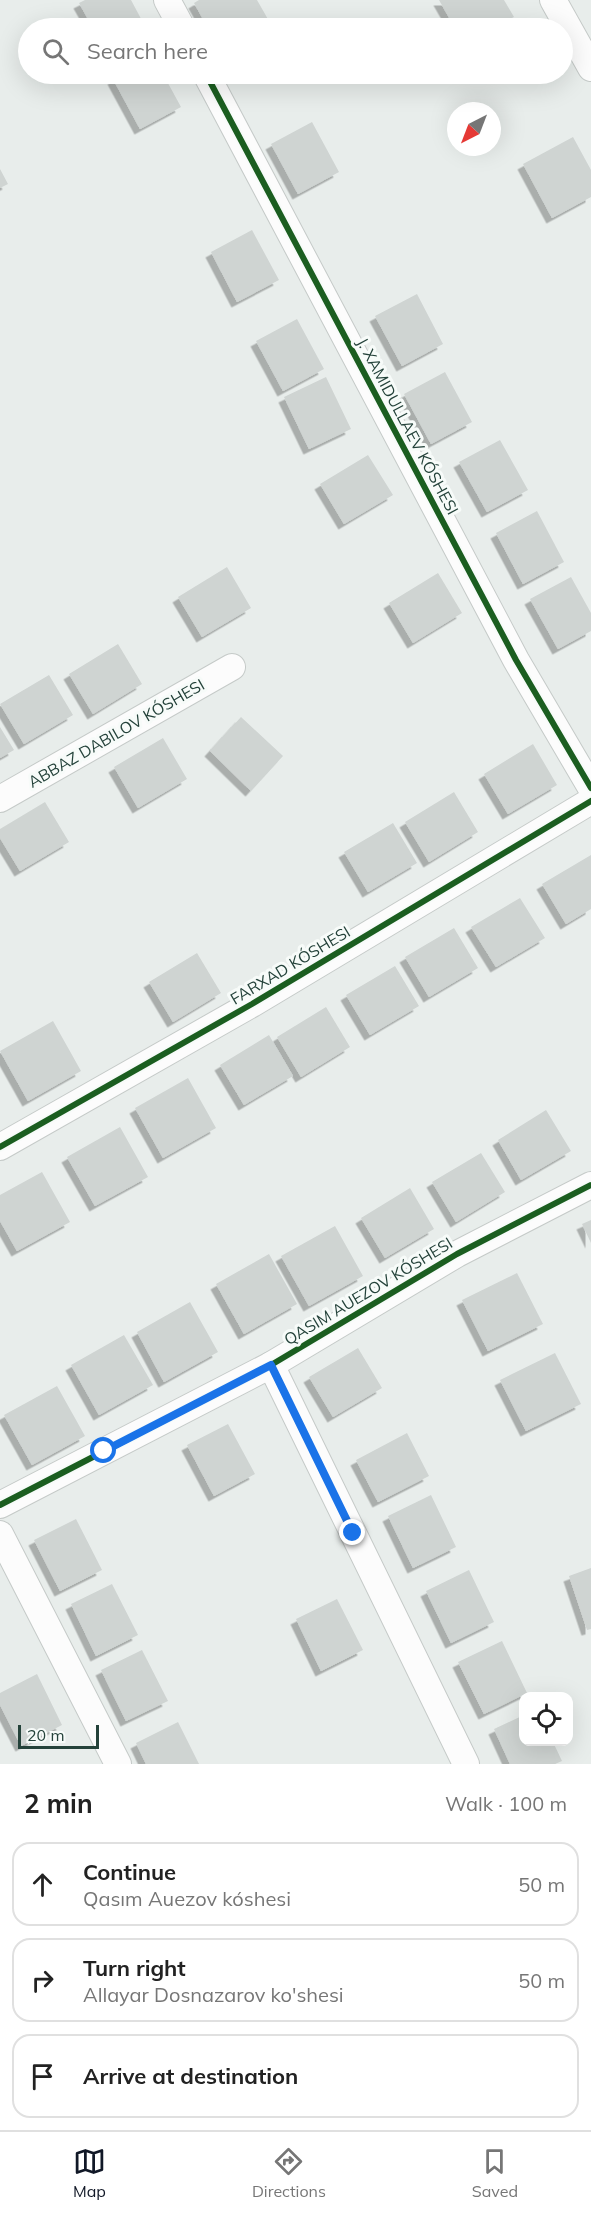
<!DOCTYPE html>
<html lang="en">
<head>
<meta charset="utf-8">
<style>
	:root { --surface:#fff; --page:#f6f6f6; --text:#222; --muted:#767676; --line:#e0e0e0; --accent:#111827 }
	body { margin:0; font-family:Mulish,sans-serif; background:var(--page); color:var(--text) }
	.controls { position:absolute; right:18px; bottom:18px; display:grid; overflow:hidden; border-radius:12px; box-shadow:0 6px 24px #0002 }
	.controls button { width:54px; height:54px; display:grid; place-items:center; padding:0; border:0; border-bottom:2px solid var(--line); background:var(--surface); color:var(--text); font:30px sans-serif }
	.compass { position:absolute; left:447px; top:102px; width:54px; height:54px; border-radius:50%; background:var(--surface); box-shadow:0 6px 24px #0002; rotate:222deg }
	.scale { position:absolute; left:18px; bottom:15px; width:81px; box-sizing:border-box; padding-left:6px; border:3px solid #24423a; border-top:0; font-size:16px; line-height:21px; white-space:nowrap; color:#24423a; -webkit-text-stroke:4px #f7fbf9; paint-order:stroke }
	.stop { position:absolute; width:18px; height:18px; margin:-14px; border:4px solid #1a73e8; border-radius:50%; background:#fff }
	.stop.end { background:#1a73e8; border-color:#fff; box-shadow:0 2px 6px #0008 }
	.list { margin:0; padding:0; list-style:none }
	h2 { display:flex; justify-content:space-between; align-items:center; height:78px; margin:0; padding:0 24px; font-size:26px }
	h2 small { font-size:20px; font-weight:400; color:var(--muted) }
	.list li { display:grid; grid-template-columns:39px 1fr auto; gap:18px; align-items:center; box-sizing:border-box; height:84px; margin:0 12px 12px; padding:0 12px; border:2px solid var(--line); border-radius:18px }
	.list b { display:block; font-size:22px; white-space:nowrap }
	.list p { margin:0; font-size:20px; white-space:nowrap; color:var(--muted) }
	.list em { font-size:20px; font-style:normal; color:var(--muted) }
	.icon { flex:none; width:33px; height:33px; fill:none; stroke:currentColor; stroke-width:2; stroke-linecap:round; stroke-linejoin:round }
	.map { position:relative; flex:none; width:591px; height:1764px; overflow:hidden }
	.search { position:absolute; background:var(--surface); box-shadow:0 6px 24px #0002; left:18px; right:18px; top:18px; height:66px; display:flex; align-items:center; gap:15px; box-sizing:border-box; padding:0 21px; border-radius:33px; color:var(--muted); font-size:22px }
	.sheet { height:366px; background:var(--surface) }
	nav { display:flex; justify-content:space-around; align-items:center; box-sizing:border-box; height:84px; border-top:2px solid var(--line); background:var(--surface); font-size:16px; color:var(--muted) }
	nav a { display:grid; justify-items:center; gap:3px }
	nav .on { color:var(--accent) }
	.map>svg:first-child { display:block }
	.building { fill:#cfd4d2; filter:url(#shadow) }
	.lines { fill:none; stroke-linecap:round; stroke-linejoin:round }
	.minor-casing { stroke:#c5cac8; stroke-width:28 }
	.minor { stroke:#fcfcfc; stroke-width:26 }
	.cycleway-casing { stroke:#f7fbf9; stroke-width:10 }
	.cycleway { stroke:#1b5e20; stroke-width:6 }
	.route { stroke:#1a73e8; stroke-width:8 }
	.labels { text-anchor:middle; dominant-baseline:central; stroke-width:6; stroke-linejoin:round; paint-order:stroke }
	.street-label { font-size:16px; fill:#24423a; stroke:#f7fbf9 }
</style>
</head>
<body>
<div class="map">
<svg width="591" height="1764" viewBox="0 0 591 1764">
	<defs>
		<filter id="shadow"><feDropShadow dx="-5.5" dy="5.5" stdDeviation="0" flood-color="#0004"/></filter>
	</defs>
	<rect width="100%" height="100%" fill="#e8edeb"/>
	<!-- building -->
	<g class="building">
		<path d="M85 0H131L146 28H93L79 3Z"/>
		<path d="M199 0H257L273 28H208L194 3Z"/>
		<path d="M439 0H504L514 17 492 28H455Z"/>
		<path d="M123 74H163L181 107 140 129 113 79Z"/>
		<path d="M312 122 339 172 298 194 271 144Z"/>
		<path d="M573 137 591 170V197L552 218 523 164Z"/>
		<path d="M0 169 8 184 0 188Z"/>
		<path d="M252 230 279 280 237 302 211 252Z"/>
		<path d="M417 294 443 344 402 366 375 316Z"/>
		<path d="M297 319 324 369 283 391 256 341Z"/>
		<path d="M445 372 472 422 431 444 404 394Z"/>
		<path d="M326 377 351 429 309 449 284 397Z"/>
		<path d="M500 440 528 490 487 512 459 462Z"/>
		<path d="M368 455 393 495 344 524 320 484Z"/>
		<path d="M537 511 564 562 523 584 496 533Z"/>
		<path d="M227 567 251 608 202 637 178 597Z"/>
		<path d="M438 573 462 613 413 643 389 603Z"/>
		<path d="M571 577 591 613V631L558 649 530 599Z"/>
		<path d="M118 644 142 684 93 714 69 674Z"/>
		<path d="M49 675 73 715 24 744 0 704Z"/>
		<path d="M241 717 283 756 251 791 210 751Z"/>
		<path d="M0 727 14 750 0 758Z"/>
		<path d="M163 738 187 779 138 808 114 767Z"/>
		<path d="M533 744 557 785 508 814 484 774Z"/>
		<path d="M454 792 478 832 429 862 405 822Z"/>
		<path d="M45 802 69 842 20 871 0 838V829Z"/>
		<path d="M393 823 417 863 368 892 344 852Z"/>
		<path d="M591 855V909L566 924 542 884Z"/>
		<path d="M520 898 545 938 496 967 471 927Z"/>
		<path d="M454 928 478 968 429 997 405 957Z"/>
		<path d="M197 953 221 993 173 1022 149 982Z"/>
		<path d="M395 966 419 1006 370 1035 346 995Z"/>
		<path d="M326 1007 350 1047 301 1077 277 1037Z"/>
		<path d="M53 1021 81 1071 28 1101 0 1051Z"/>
		<path d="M269 1035 293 1076 244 1105 220 1065Z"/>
		<path d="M188 1078 216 1128 163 1158 135 1108Z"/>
		<path d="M546 1110 571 1151 521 1180 498 1140Z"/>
		<path d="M120 1127 148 1177 95 1206 67 1157Z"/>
		<path d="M481 1153 505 1192 456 1222 432 1182Z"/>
		<path d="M42 1172 70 1222 17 1251 0 1221V1195Z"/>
		<path d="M410 1188 434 1229 385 1258 361 1218Z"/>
		<path d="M591 1220V1243L582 1224Z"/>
		<path d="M335 1226 363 1276 309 1306 281 1256Z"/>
		<path d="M269 1254 297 1304 244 1334 216 1284Z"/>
		<path d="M517 1273 543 1324 488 1351 462 1300Z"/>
		<path d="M190 1302 218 1352 164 1382 137 1332Z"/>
		<path d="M124 1335 153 1385 99 1415 71 1365Z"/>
		<path d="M358 1348 382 1388 333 1417 309 1377Z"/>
		<path d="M555 1353 581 1404 526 1431 500 1380Z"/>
		<path d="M57 1386 85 1436 32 1465 4 1415Z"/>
		<path d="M228 1424 255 1474 214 1496 187 1445Z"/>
		<path d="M407 1433 429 1476 378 1502 356 1460Z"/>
		<path d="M431 1495 456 1547 413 1568 388 1516Z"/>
		<path d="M76 1519 102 1570 60 1591 34 1540Z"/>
		<path d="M591 1568V1629L587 1630 569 1576Z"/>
		<path d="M469 1570 494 1622 451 1643 426 1591Z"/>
		<path d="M112 1584 138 1635 96 1656 71 1604Z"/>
		<path d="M337 1599 363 1650 321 1671 296 1619Z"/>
		<path d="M502 1641 527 1693 484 1714 458 1662Z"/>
		<path d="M142 1650 168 1701 126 1721 101 1670Z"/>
		<path d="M37 1674 62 1725 21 1746 0 1705V1693Z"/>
		<path d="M524 1715V1742H553L562 1761 555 1764H510L494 1729Z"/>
		<path d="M178 1722 199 1764H146L136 1743Z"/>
	</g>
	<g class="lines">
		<defs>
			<g id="minor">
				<path d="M167 0 182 28"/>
				<path d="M553 0 591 68"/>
				<path d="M206 74 516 660 591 788"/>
				<path d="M0 799 232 667"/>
				<path d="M0 1147 252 1004 591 801"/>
				<path d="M271 1365 466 1764"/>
				<path d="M0 1505 271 1365 457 1254 591 1185"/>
				<path d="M0 1534 118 1764"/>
			</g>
		</defs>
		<!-- minor casing -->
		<use href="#minor" class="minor-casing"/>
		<!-- minor -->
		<use href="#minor" class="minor"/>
		<defs>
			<g id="cycleway">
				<path d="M206 74 516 660 591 788"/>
				<path d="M0 1147 252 1004 591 801"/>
				<path d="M0 1505 271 1365 457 1254 591 1185"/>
			</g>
		</defs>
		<!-- cycleway casing -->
		<use href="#cycleway" class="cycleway-casing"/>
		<!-- cycleway -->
		<use href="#cycleway" class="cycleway"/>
	</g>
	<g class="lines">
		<!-- route -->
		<path class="route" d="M104 1451 271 1365 353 1533"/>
	</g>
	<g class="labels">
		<!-- street labels -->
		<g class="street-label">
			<text transform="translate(408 426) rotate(62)">J. XAMIDULLAEV KÓSHESI</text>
			<text transform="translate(116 733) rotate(-30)">ABBAZ DABILOV KÓSHESI</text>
			<text transform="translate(290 965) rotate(-31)">FARXAD KÓSHESI</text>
			<text transform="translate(368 1291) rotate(-31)">QASIM AUEZOV KÓSHESI</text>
		</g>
	</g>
</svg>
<div class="controls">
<button><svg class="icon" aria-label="locate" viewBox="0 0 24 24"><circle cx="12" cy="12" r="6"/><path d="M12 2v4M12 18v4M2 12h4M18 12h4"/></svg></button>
</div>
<svg class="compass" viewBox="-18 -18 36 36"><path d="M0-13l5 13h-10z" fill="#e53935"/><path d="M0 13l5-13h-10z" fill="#767676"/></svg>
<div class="scale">20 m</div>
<div class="stop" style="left:104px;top:1451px"></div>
<div class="stop end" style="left:353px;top:1533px"></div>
<div class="search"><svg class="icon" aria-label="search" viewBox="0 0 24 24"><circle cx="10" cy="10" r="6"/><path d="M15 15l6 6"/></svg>Search here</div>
</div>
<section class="sheet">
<h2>2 min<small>Walk · 100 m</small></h2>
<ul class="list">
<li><svg class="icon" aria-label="ahead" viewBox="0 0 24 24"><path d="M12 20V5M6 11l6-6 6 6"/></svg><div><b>Continue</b><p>Qasım Auezov kóshesi</p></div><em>50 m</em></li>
<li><svg class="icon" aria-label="right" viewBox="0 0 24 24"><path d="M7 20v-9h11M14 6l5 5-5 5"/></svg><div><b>Turn right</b><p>Allayar Dosnazarov ko'shesi</p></div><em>50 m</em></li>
<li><svg class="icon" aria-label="arrive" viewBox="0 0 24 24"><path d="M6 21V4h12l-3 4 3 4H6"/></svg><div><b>Arrive at destination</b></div></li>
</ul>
</section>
<nav>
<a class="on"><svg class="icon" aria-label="map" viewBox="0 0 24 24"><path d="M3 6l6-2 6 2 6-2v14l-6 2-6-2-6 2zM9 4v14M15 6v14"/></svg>Map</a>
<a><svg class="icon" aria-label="directions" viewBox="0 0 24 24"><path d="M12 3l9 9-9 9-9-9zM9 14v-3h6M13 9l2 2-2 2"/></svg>Directions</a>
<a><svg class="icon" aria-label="saved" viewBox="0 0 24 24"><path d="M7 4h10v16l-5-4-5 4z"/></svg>Saved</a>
</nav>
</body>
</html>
